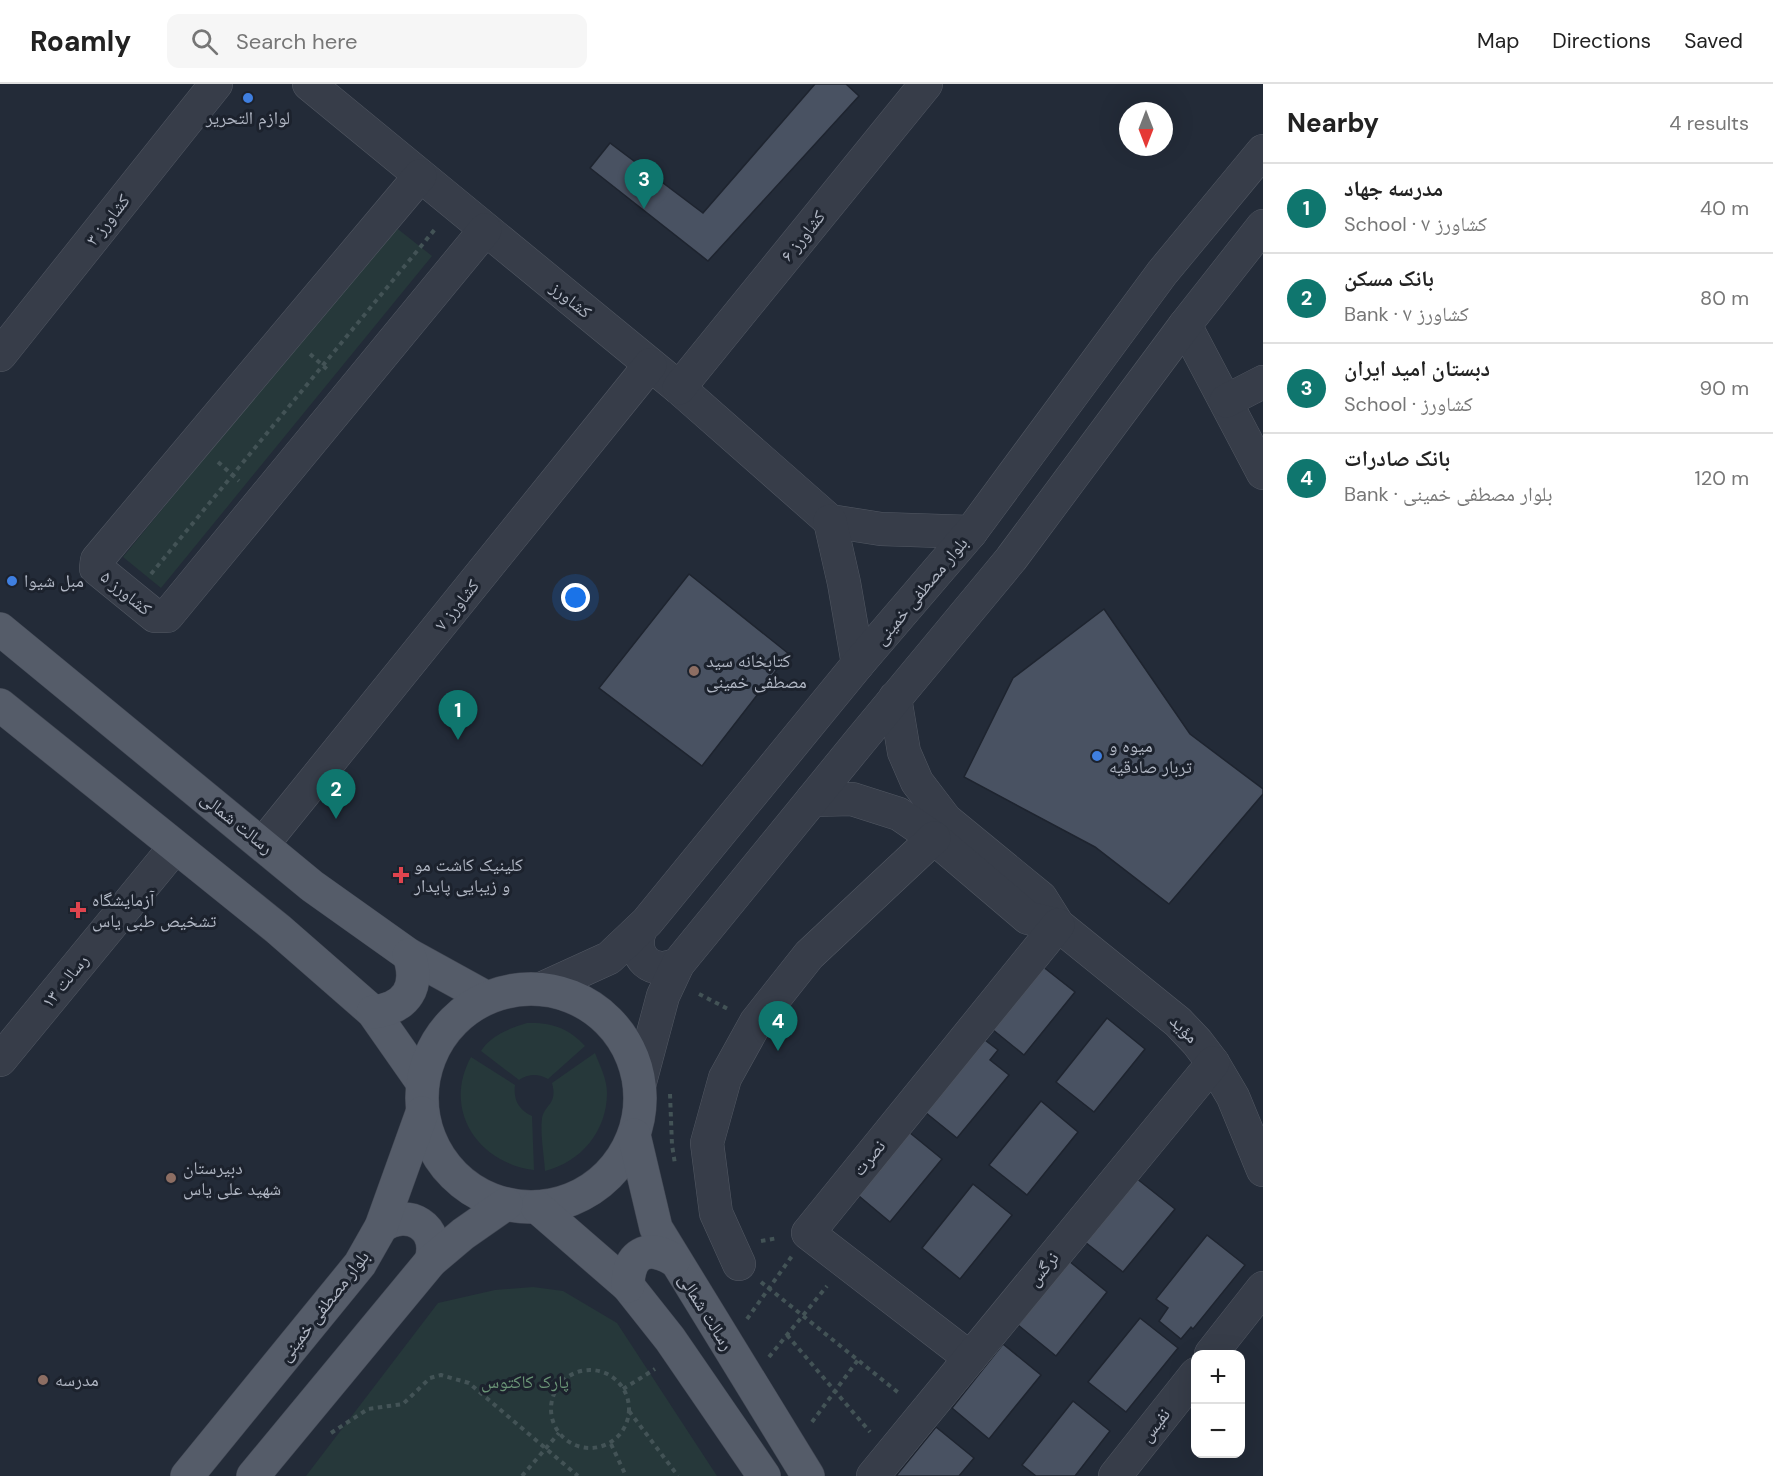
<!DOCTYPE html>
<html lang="en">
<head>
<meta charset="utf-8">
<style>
	:root { --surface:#fff; --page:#f6f6f6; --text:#222; --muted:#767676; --line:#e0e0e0; --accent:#0f766e }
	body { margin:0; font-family:"DM Sans","Noto Naskh Arabic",sans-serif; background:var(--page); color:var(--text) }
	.controls { position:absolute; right:18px; bottom:18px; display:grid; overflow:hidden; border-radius:12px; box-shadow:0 6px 24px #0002 }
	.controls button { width:54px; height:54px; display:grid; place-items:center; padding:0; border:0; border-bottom:2px solid var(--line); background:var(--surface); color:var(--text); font:30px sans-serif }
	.compass { position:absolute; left:1119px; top:18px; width:54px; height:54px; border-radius:50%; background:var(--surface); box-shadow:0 6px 24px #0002; rotate:180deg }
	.you { position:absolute; left:576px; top:514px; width:21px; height:21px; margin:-15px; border:4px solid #fff; border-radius:50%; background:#1a73e8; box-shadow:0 0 0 9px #1a73e833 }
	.badge { display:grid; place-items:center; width:39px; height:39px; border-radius:50%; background:var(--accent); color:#fff; font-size:20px; font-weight:700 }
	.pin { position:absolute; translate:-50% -50px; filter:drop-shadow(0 2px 3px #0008) }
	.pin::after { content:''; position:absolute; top:32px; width:21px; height:18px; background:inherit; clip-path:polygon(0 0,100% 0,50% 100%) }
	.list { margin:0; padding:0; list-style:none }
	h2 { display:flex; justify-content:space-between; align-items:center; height:78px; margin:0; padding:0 24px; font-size:26px }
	h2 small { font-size:20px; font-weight:400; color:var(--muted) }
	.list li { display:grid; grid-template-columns:39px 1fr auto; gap:18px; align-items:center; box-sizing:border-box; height:90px; padding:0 24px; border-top:2px solid var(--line) }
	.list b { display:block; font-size:22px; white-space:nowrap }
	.list p { margin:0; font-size:20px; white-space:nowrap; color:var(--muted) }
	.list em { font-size:20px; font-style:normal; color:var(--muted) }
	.icon { flex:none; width:33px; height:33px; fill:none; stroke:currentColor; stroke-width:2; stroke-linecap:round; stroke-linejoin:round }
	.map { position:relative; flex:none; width:1263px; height:1392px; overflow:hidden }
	header { display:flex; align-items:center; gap:36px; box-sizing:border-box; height:84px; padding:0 30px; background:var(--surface); border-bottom:2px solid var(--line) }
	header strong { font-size:28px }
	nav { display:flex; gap:33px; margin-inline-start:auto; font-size:21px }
	.search { width:420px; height:54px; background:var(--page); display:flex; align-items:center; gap:15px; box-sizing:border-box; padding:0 21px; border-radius:12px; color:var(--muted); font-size:22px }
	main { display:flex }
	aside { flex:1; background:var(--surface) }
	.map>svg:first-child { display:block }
	.green { fill:#26383a }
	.building { fill:#495262; stroke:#1e242f; stroke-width:1.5 }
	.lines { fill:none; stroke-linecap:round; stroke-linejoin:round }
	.minor-casing { stroke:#525863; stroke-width:34 }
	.major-casing { stroke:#404652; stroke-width:34 }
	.path { stroke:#435356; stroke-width:4; stroke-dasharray:4.5 4.5; stroke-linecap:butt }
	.minor { stroke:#373d49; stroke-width:33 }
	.major { stroke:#555c69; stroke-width:33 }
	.shop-dot { fill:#3f7fe0; stroke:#1c222d; stroke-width:2 }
	.education-dot { fill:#8d6e63; stroke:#1c222d; stroke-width:2 }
	.health-dot { fill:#e0444e; stroke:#1c222d; stroke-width:2 }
	.labels { text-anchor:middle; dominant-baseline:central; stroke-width:6; stroke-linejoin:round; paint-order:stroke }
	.poi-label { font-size:18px; fill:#b2b8c5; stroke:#1c222d; text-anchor:start }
	.street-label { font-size:18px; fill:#b2b8c5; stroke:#1c222d }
	.park-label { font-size:18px; fill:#6a9476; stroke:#1c222d }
</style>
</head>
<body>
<header>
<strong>Roamly</strong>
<div class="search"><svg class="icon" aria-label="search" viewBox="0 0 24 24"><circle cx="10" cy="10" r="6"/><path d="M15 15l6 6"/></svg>Search here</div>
<nav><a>Map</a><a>Directions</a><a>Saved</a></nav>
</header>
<main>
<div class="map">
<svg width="1263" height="1392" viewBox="0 0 1263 1392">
	<rect width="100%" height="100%" fill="#232b38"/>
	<!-- green -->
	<g class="green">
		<path d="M394 142 432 172 161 504 123 473Z"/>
		<path d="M527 939C551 938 569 944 585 962L548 995C538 989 528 990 519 996L481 967C490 952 510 944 527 939Z"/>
		<path d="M595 969C600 982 607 995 607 1009 607 1047 581 1078 545 1087 544 1070 540 1050 542 1034 545 1020 558 1020 552 999Z"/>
		<path d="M471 973 515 1001C513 1016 519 1026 532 1032L534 1086C478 1079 442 1026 471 973Z"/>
		<path d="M533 1203 563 1207 617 1239 717 1392H306L438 1219 495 1206Z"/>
	</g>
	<!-- building -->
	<g class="building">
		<path d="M815 0H846L859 12 708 177 590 84 610 59 703 129Z"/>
		<path d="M689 490 789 570 702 682 599 604Z"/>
		<path d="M1104 525 1190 650 1263 705V710L1169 820 1095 763 964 693 1013 594Z"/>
		<path d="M1037 878 1075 908 1024 971 987 941Z"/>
		<path d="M1107 934 1145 965 1094 1028 1056 998Z"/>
		<path d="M977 950 998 966 990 976 1009 991 957 1054 920 1024Z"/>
		<path d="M1041 1017 1078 1048 1027 1111 989 1081Z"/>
		<path d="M904 1044 942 1075 890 1138 853 1107Z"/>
		<path d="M1136 1094 1175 1125 1123 1188 1085 1158Z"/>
		<path d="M973 1100 1012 1131 960 1195 922 1164Z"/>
		<path d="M1207 1151 1245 1181 1193 1245 1191 1243 1181 1255 1159 1237 1168 1224 1156 1215Z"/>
		<path d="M1069 1177 1107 1208 1056 1272 1018 1241Z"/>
		<path d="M1140 1234 1178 1264 1126 1328 1088 1298Z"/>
		<path d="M1003 1260 1041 1291 989 1355 952 1324Z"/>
		<path d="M1073 1317 1110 1347 1075 1392H1036L1022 1381Z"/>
		<path d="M936 1343 974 1374 959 1392H896Z"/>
	</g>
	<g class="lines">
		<defs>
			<g id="minor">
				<path d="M309 0 679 304 830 437 881 445 971 448"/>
				<path d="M420 92 97 476 96 484 155 532H167L485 146"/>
				<path d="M1185 241 1263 389"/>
				<path d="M0 271 216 0"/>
				<path d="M679 304 926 0"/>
				<path d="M1226 317 1263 298"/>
				<path d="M830 437 844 499 858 580"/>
				<path d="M895 614 904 668 917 698 946 736 1041 814 1058 841 1178 938 1197 958 1213 979 1233 1013 1263 1086"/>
				<path d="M812 716 852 715 899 730 934 754 1028 834 1058 841"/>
				<path d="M263 760 650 281"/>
				<path d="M640 846C631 874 652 892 678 880"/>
				<path d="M541 905 609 874 647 838 858 580 971 448 1162 189 1263 67"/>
				<path d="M0 976 175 763"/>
				<path d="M640 998 663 912 678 880 860 657 1011 475 1185 241 1263 142"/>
				<path d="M739 1180 716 1129 707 1059 725 994 756 938 809 871 934 754"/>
				<path d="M1211 1270 1263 1204"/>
				<path d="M970 1274 808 1149 1058 841"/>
				<path d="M873 1392 1213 979"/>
				<path d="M1115 1392 1196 1290"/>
			</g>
			<g id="major">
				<path d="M0 545 312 802 409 871 487 914"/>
				<path d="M0 621 278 845 373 928 422 998"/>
				<circle cx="531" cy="1014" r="109"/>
				<path d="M373 928C407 924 420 903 409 871"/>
				<path d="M634 1051 656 1144 808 1392"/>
				<path d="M537 1123 628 1202 670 1255 764 1392"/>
				<path d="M381 1143C408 1123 441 1143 431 1177"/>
				<path d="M628 1202C628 1170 647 1159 674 1176"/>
				<path d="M187 1392 360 1180 381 1143 422 1029"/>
				<path d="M253 1392 431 1177 463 1150 506 1120"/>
			</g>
		</defs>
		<!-- minor casing -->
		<use href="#minor" class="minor-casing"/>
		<!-- major casing -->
		<use href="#major" class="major-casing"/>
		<!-- path -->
		<g class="path">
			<path d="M310 270 329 287"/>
			<path d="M218 378 239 397"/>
			<path d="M151 490 436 144"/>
			<path d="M699 910 730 926"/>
			<path d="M670 1010 672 1061 675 1080"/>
			<path d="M761 1157 778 1154"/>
			<path d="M761 1198 900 1310"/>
			<path d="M747 1235 792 1172"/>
			<path d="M787 1251 870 1348"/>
			<path d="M769 1273 827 1202"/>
			<circle cx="590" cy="1325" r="39"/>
			<path d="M623 1305 655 1285"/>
			<path d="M629 1327 678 1392"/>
			<path d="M812 1338 858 1276"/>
			<path d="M331 1349 368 1325 403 1320 430 1294 441 1291 469 1299 578 1392"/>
			<path d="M611 1360 626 1392"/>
			<path d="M522 1392 559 1349"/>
		</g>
		<!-- minor -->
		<use href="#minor" class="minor"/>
		<!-- major -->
		<use href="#major" class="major"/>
	</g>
	<!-- markers -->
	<g class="shop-dot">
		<circle cx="248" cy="14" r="6"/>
		<circle cx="12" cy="497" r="6"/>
		<circle cx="1097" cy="672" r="6"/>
	</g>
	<g class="education-dot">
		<circle cx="694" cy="587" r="6"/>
		<circle cx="171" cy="1094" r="6"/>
		<circle cx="43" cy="1296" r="6"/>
	</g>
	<g class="health-dot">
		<path d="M398 782h6v6h6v6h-6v6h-6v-6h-6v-6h6z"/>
		<path d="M75 817h6v6h6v6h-6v6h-6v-6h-6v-6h6z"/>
	</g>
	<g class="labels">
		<!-- poi labels -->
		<g class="poi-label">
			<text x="248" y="34" text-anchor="middle">لوازم التحریر</text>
			<text x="24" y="497">مبل شیوا</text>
			<text x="706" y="577">کتابخانه سید<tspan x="706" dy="21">مصطفی خمینی</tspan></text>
			<text x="1109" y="662">میوه و<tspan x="1109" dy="21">تربار صادقیه</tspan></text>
			<text x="414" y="781">کلینیک کاشت مو<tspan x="414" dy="21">و زیبایی پایدار</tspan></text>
			<text x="92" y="816">آزمایشگاه<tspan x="92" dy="21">تشخیص طبی یاس</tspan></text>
			<text x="183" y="1084">دبیرستان<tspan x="183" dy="21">شهید علی یاس</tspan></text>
			<text x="55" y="1296">مدرسه</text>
		</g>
		<!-- street labels -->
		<g class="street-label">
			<text transform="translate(108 136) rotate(-52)">کشاورز ۳</text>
			<text transform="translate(803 152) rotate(-51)">کشاورز ۶</text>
			<text transform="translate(571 216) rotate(39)">کشاورز</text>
			<text transform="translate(921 507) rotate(-50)">بلوار مصطفی خمینی</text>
			<text transform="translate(126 509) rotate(39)">کشاورز ۵</text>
			<text transform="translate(457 521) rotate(-51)">کشاورز ۷</text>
			<text transform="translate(237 739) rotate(39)">رسالت شمالی</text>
			<text transform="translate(65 897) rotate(-51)">رسالت ۱۳</text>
			<text transform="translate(1184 945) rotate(45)">مؤید</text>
			<text transform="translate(869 1074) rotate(-51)">نصرت</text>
			<text transform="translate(1043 1185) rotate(-51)">نرگس</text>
			<text transform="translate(324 1222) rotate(-52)">بلوار مصطفی خمینی</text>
			<text transform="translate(706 1228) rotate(58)">رسالت شمالی</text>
			<text transform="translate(1155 1341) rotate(-52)">نفیس</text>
		</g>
		<!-- park labels -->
		<g class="park-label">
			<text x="525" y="1298">پارک کاکتوس</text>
		</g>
	</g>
</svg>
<div class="controls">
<button>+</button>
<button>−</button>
</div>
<svg class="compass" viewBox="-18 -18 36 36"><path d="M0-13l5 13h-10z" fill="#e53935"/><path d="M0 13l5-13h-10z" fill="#767676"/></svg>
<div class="you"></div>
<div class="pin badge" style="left:458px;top:656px">1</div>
<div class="pin badge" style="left:336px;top:735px">2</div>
<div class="pin badge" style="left:644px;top:125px">3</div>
<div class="pin badge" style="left:778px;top:967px">4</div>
</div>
<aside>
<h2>Nearby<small>4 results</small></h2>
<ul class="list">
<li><span class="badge">1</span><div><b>مدرسه جهاد</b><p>School · کشاورز ۷</p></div><em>40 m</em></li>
<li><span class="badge">2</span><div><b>بانک مسکن</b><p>Bank · کشاورز ۷</p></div><em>80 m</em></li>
<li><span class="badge">3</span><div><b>دبستان امید ایران</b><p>School · کشاورز</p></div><em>90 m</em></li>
<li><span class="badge">4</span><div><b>بانک صادرات</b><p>Bank · بلوار مصطفی خمینی</p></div><em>120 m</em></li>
</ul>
</aside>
</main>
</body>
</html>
